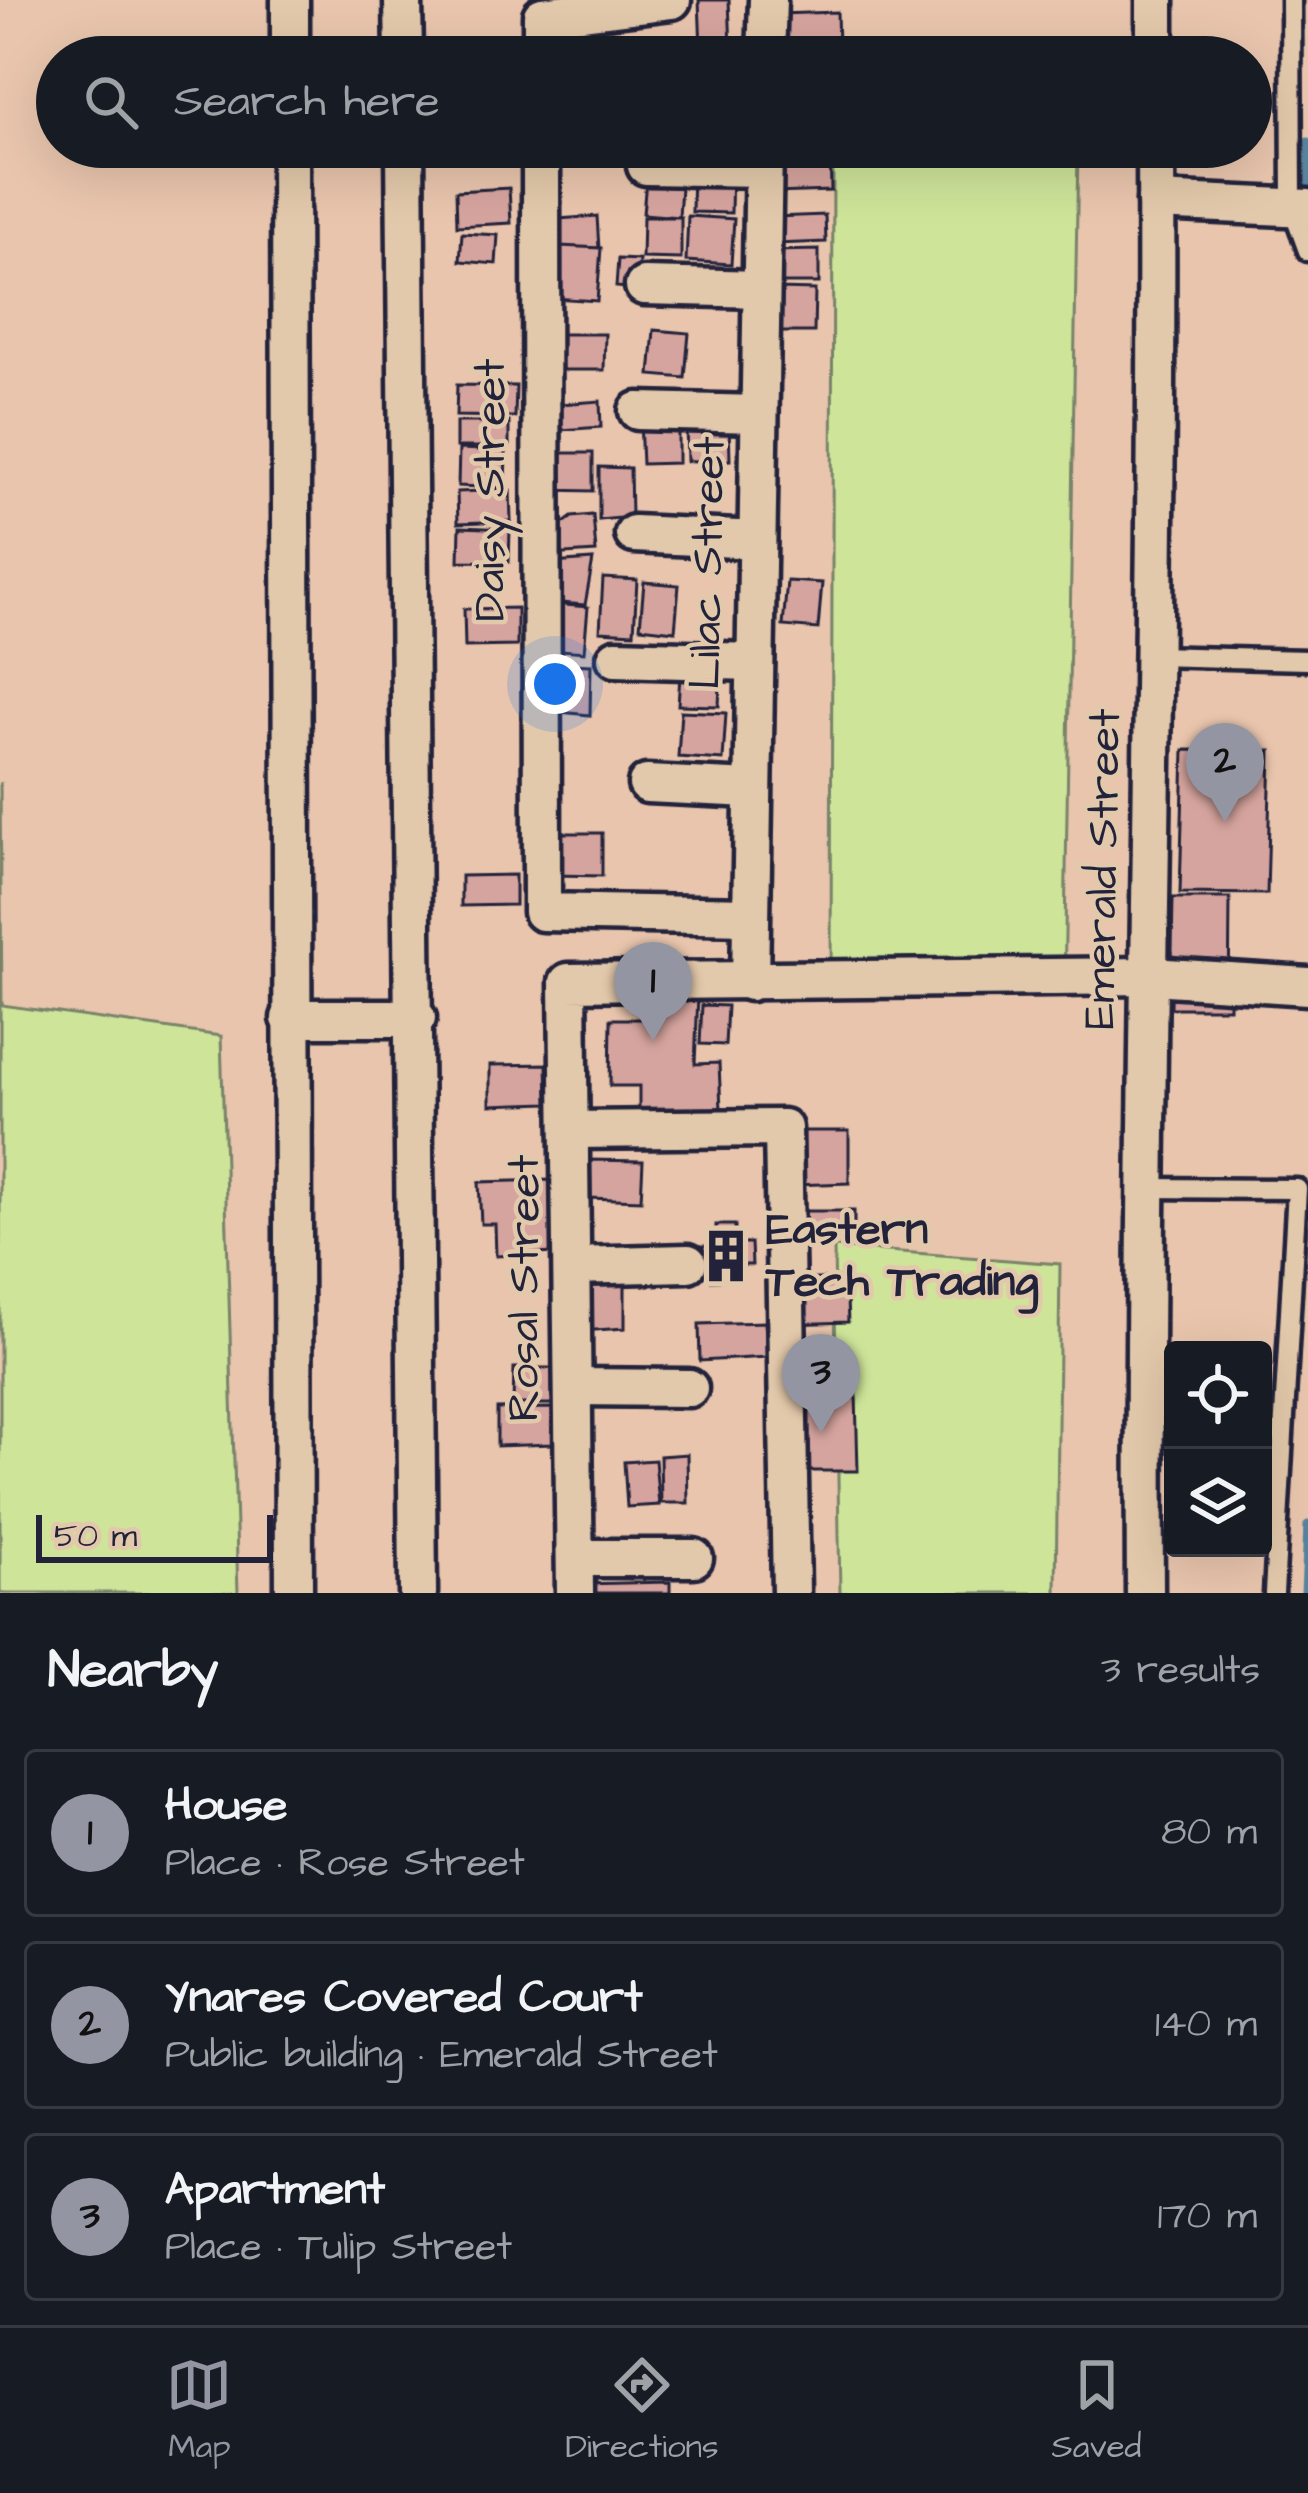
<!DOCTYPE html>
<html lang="en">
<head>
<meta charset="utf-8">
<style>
	:root { --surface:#171b24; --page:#242831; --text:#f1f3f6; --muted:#9ea1a6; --line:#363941; --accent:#9495a2 }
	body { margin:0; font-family:"Architects Daughter",sans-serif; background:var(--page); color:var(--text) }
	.controls { position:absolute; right:36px; bottom:36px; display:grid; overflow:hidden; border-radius:12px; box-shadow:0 12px 48px #0002 }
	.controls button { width:108px; height:108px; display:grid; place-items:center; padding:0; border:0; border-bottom:3px solid var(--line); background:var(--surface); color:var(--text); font:60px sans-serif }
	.scale { position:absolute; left:36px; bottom:30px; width:237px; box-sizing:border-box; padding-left:12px; border:6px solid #22223b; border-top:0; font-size:33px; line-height:42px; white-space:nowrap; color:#22223b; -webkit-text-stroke:9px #e3c9ab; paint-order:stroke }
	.you { position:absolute; left:555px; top:684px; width:42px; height:42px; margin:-30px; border:9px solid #fff; border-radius:50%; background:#1a73e8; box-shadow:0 0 0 18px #1a73e833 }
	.badge { display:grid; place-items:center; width:78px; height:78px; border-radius:50%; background:var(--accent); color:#111; font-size:39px; font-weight:700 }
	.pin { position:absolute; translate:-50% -99px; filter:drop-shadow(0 3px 6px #0008) }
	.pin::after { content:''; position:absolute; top:63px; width:42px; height:36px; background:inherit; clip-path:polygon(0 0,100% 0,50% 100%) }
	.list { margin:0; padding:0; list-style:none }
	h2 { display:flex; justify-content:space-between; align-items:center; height:156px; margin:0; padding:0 48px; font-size:51px }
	h2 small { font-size:39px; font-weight:400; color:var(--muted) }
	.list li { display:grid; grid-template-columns:78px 1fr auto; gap:36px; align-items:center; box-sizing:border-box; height:168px; margin:0 24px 24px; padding:0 24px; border:3px solid var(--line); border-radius:12px }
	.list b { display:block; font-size:45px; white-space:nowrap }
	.list p { margin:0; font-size:39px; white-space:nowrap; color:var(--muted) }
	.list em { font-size:39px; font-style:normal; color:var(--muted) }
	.icon { flex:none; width:66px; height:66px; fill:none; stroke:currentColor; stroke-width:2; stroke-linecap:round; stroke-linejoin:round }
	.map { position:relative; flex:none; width:1308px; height:1593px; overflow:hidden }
	.search { position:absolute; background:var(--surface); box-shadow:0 12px 48px #0002; left:36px; right:36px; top:36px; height:132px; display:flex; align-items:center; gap:30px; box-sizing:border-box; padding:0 42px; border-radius:66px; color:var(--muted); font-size:45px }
	.sheet { height:732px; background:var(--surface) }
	nav { display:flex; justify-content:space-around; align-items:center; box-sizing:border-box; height:168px; border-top:3px solid var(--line); background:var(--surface); font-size:33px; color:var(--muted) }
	nav a { display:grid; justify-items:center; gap:6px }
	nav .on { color:var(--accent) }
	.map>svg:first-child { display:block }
	.green { fill:#cee499; stroke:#78836a; stroke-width:3 }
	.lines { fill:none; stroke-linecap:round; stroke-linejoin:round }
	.stream { stroke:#59839d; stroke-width:9 }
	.building { fill:#d6a49e; stroke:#22223b; stroke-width:3 }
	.service-casing { stroke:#22223b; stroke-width:27 }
	.minor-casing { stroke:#22223b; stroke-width:45 }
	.service { stroke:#e3c9ab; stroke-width:18 }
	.minor { stroke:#e3c9ab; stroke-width:36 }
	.labels { text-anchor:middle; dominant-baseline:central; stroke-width:9; stroke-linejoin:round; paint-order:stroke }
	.street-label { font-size:45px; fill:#22223b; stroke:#e3c9ab }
	.poi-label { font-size:45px; font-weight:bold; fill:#22223b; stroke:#e3c9ab; text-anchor:start }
</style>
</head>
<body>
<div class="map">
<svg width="1308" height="1593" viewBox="0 0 1308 1593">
	<rect width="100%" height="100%" fill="#e9c5ad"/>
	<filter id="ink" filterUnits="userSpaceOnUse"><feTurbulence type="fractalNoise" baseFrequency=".00833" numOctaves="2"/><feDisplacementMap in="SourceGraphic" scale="24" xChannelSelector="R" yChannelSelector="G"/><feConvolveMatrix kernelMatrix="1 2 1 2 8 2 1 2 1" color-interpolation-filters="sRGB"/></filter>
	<g filter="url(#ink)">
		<!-- green -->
		<g class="green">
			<path d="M833 147H1078L1064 994 831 993Z"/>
			<path d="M0 782 2 1005 221 1036 238 1593H0Z"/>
			<path d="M834 1247 1060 1264 1056 1593H840Z"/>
		</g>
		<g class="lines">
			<!-- stream -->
			<g class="stream">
				<path d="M1308 142V196"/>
				<path d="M1305 1593 1308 1525"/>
			</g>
		</g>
		<!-- building -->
		<g class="building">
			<path d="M699 0H729L731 48 701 49Z"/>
			<path d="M837 12 838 46 780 49 778 14Z"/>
			<path d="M573 21H594L593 57H572Z"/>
			<path d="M545 25 569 26V57H545Z"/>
			<path d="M480 40 488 53 504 51 505 57H462L461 42Z"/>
			<path d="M464 147H511L510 157 464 155Z"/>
			<path d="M773 147H830L831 191 774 193Z"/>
			<path d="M647 168 682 171 679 217 643 214Z"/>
			<path d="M693 168H732L731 213 692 212Z"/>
			<path d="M509 188 511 223 457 226 456 191Z"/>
			<path d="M825 215 826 242 775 244 774 217Z"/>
			<path d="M597 216 599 249 547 252 546 220Z"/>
			<path d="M688 216 734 219 731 264 686 261Z"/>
			<path d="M643 217H681V259L642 258Z"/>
			<path d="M462 233 498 235 496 264 460 261Z"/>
			<path d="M559 246 601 248 597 301 538 297 557 273Z"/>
			<path d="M819 250V283H773V251Z"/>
			<path d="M618 259 639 260 637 289 616 287Z"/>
			<path d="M777 289 815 290 814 332H776Z"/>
			<path d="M654 330 689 333 685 378 650 375Z"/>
			<path d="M547 334H605L604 370H547Z"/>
			<path d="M457 385 516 386 515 417 456 416Z"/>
			<path d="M600 401 601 427 561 430 560 404Z"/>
			<path d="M678 420V463L642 464 640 421Z"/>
			<rect x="456" y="422" width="53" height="25"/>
			<path d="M729 423 730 460 687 461 686 424Z"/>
			<path d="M459 449 506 451 505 488 458 486Z"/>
			<path d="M548 453H593V491L547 490Z"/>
			<path d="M599 467 630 468 631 517 599 520Z"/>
			<path d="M510 490 511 521 458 523 457 492Z"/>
			<path d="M593 515 596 552 549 555 554 530 572 517Z"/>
			<path d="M460 527 510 529 509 562 459 561Z"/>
			<path d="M593 560 585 605 549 602 553 563Z"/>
			<path d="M603 578 637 580 634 633 600 631Z"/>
			<path d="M787 581 822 583 818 629 783 626Z"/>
			<path d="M644 582 679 585 675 631 640 627Z"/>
			<path d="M553 604 588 607 584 652 548 649Z"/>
			<path d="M517 608V646L465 647 464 609Z"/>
			<path d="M681 661 721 663 719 706 678 705Z"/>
			<path d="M547 663 591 665 590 715 548 711Z"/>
			<path d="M681 711 726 713 723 760 678 757Z"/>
			<path d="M1184 750 1271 751 1267 894 1180 893Z"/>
			<path d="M555 833H602V876L554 875Z"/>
			<path d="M515 875V905L461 906V876Z"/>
			<path d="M1173 898H1230L1229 1008H1171Z"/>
			<path d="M644 993 698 995 695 1064 719 1063 721 1110 639 1114V1086H610L611 1019H644Z"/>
			<path d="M702 1005 727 1006 725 1045 700 1044Z"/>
			<path d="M547 1064 548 1103 490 1105V1065Z"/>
			<path d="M794 1131H849V1183L794 1185Z"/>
			<path d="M588 1160 643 1161 641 1200 588 1198Z"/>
			<path d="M552 1180 555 1253 496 1256 495 1224H481L479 1182Z"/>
			<path d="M794 1211H854V1240L794 1241Z"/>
			<path d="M716 1225H735V1243H751L752 1265H740V1279L711 1280V1267H700L701 1246H716Z"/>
			<path d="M625 1277V1328L581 1331 579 1278Z"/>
			<path d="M846 1278 848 1322 791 1324 790 1280Z"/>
			<path d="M765 1322 767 1357 700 1361 699 1324Z"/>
			<path d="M514 1368H554L553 1404H513Z"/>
			<path d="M856 1394 858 1471H785L784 1396Z"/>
			<path d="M552 1408 553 1444 497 1446V1409Z"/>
			<path d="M687 1454 688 1503H661L660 1456Z"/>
			<path d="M655 1460 659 1505 627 1507 624 1462Z"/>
			<path d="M670 1582V1593H581V1584Z"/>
		</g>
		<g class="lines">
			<defs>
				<g id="service">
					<path d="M1291 0 1292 207 1308 251"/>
					<path d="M1154 656 1308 660"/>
					<path d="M1143 1188 1297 1189 1274 1593"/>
				</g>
				<g id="minor">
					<path d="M403 0 404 57"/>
					<path d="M1155 0V57"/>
					<path d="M290 57V0"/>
					<path d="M542 57V16L672 0"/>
					<path d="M766 57 768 0"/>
					<path d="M290 147 294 1593"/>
					<path d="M405 147 418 1593"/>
					<path d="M541 147 542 912 750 916"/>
					<path d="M646 166 763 168"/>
					<path d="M1156 201 1308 208"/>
					<path d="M644 286 761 289"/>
					<path d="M638 411 759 414"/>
					<path d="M634 534 757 540"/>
					<path d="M616 658 754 662"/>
					<path d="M647 784 752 789"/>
					<path d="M750 982 764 147"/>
					<path d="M290 1018H417"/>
					<path d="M571 1130 783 1128 791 1593"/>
					<path d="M573 1266 688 1263"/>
					<path d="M573 1387 689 1388"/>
					<path d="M575 1558H694"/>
					<path d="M575 1593 568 982 1151 976 1308 986"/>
					<path d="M1145 1593C1142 1111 1159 629 1156 147"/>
				</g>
			</defs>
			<!-- service casing -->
			<use href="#service" class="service-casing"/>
			<!-- minor casing -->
			<use href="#minor" class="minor-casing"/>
			<!-- service -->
			<use href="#service" class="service"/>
			<!-- minor -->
			<use href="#minor" class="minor"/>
		</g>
	</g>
	<!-- icons -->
	<defs>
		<symbol id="building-bare" viewBox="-9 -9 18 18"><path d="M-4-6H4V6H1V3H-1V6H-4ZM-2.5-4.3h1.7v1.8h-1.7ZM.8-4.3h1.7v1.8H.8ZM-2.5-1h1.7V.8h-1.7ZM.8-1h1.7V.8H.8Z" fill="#22223b" stroke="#e3c9ab" stroke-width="2.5" paint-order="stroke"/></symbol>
	</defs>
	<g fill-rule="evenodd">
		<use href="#building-bare" x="688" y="1218" width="76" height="76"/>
	</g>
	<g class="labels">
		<!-- street labels -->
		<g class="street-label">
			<text transform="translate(491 490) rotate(-90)">Daisy Street</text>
			<text transform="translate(708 563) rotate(-89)">Lilac Street</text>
			<text transform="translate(1103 869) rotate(-89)">Emerald Street</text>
			<text transform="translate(525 1288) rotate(-90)">Rosal Street</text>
		</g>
		<!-- poi labels -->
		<g class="poi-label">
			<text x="766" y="1230">Eastern<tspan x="766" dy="52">Tech Trading</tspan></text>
		</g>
	</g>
</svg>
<div class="controls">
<button><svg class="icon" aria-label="locate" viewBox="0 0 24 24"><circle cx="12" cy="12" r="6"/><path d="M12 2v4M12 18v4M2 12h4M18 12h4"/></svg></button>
<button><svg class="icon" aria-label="layers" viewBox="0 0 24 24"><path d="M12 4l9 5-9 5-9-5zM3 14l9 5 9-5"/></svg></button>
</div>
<div class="scale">50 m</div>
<div class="you"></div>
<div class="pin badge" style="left:653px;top:1041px">1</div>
<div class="pin badge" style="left:1225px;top:822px">2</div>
<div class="pin badge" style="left:821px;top:1433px">3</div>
<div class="search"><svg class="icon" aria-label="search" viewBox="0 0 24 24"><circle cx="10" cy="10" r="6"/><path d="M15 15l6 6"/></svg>Search here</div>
</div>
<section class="sheet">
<h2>Nearby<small>3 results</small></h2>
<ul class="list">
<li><span class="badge">1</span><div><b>House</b><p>Place · Rose Street</p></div><em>80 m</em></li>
<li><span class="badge">2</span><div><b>Ynares Covered Court</b><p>Public building · Emerald Street</p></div><em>140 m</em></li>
<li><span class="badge">3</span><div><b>Apartment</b><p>Place · Tulip Street</p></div><em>170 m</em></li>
</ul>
</section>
<nav>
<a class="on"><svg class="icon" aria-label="map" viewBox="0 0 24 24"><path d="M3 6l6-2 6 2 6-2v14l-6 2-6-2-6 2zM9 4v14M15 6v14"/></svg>Map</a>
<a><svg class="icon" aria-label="directions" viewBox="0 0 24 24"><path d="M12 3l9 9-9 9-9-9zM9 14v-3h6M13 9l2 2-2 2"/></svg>Directions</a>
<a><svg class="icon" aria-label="saved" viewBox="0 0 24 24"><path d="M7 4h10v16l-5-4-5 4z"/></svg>Saved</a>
</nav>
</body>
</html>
